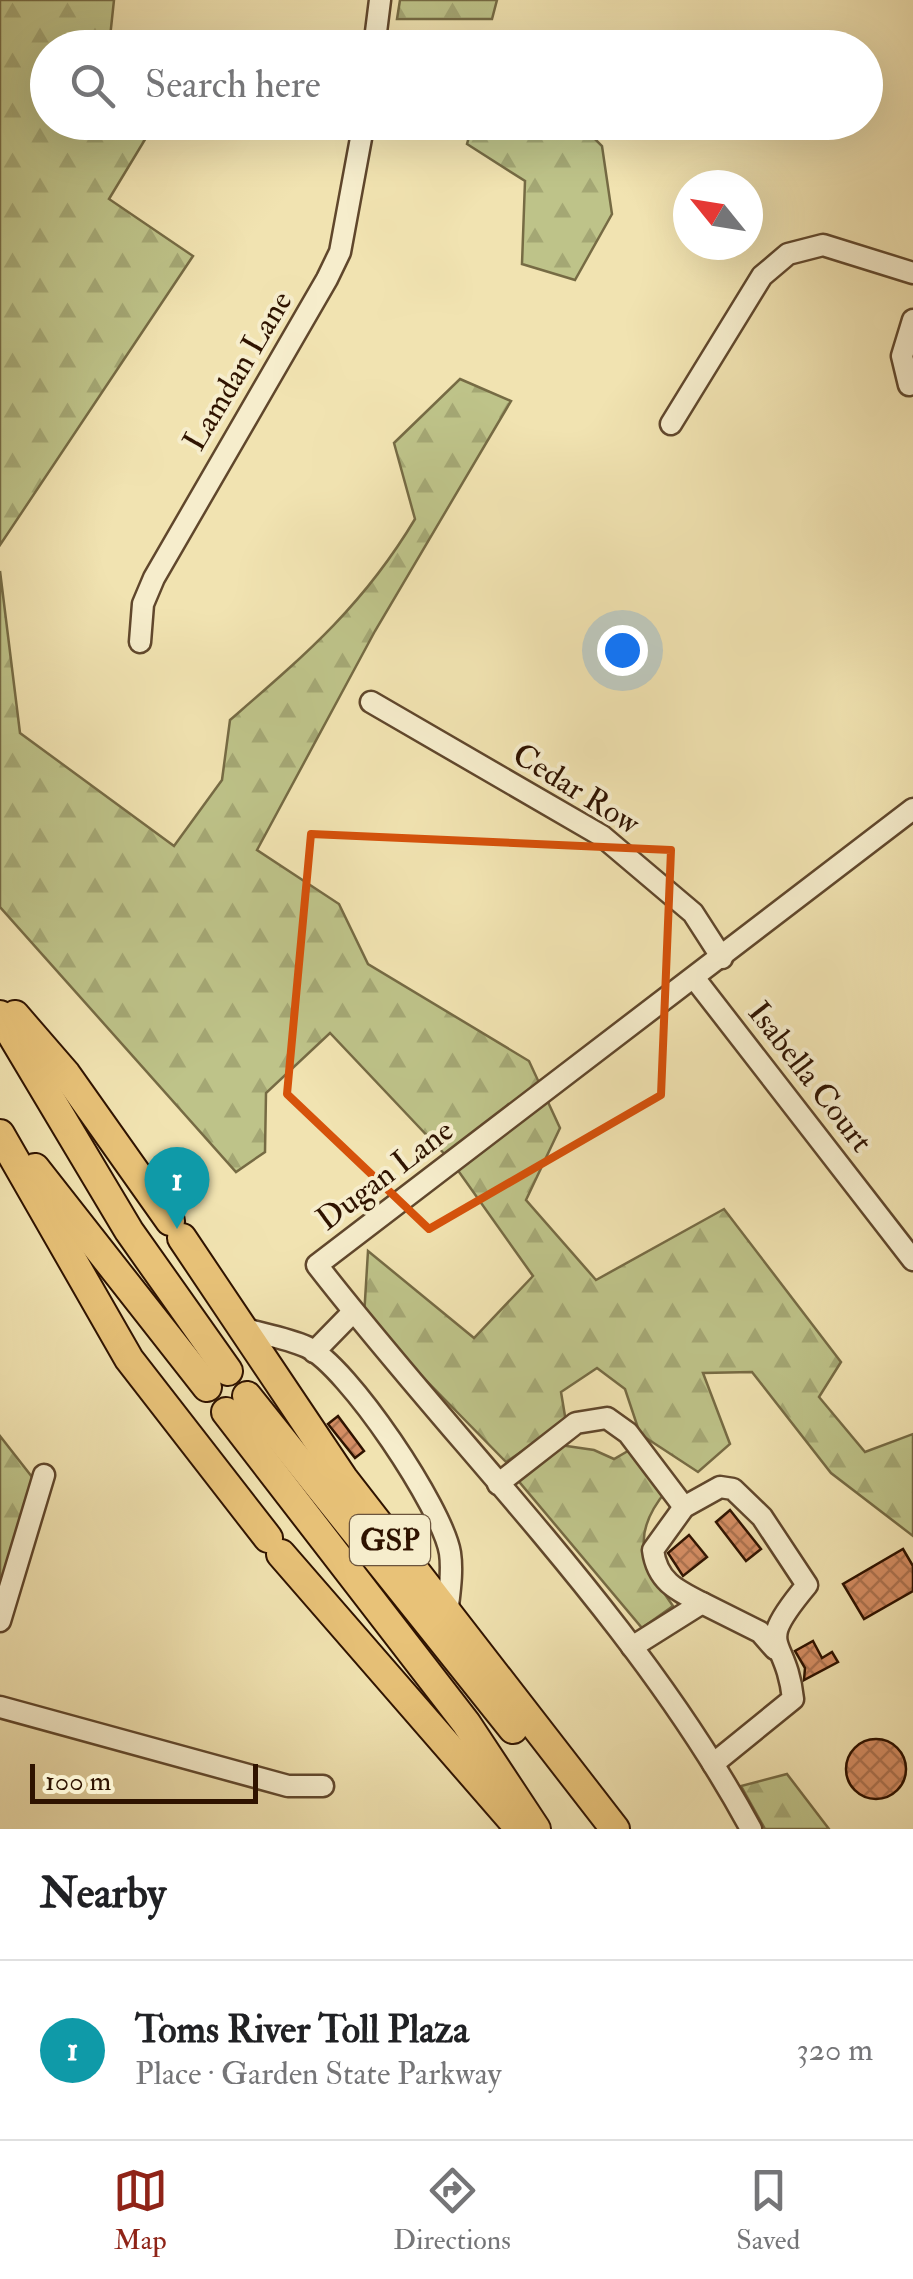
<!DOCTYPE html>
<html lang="en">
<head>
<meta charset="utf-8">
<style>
	:root { --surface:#fff; --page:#f6f6f6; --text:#202124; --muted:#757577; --line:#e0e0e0; --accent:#8f2418 }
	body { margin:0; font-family:"IM FELL Double Pica",serif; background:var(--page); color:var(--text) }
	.compass { position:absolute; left:673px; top:170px; width:90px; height:90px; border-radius:50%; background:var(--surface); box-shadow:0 10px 40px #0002; rotate:300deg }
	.scale { position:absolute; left:30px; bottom:25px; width:228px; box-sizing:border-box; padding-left:10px; border:5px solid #2f1300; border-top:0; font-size:28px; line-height:35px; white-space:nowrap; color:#2f1300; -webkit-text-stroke:8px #f6edcc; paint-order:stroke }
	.you { position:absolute; left:622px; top:650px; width:35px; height:35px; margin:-25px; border:8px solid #fff; border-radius:50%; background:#1a73e8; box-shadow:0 0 0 15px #1a73e833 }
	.badge { display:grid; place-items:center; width:65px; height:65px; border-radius:50%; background:var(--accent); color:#fff; font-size:32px; font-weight:700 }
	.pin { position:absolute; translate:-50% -82px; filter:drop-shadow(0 2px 5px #0008) }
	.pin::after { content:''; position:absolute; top:52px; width:35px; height:30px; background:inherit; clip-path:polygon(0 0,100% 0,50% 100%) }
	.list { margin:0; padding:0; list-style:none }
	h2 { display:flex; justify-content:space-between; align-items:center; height:130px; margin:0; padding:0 40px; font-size:42px }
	h2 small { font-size:32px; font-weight:400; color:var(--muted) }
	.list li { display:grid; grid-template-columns:65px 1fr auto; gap:30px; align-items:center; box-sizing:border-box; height:180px; padding:0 40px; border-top:2px solid var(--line) }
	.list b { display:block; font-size:38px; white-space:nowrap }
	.list p { margin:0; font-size:32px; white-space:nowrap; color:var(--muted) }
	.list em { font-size:32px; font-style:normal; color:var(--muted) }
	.icon { flex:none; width:55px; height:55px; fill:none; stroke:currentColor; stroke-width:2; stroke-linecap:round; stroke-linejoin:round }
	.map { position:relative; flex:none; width:913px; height:1829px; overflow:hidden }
	.search { position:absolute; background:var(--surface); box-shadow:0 10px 40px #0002; left:30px; right:30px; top:30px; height:110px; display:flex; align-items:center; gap:25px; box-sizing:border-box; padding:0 35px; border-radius:55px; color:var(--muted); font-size:38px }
	.sheet { height:310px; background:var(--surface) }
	nav { display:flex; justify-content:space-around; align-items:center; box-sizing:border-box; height:140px; border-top:2px solid var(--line); background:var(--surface); font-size:28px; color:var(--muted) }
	nav a { display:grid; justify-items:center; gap:5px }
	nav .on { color:var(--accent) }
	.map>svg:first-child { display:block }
	.forest { fill:url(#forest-firs); stroke:#766b44; stroke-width:2.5 }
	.building { fill:url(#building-cross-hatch); stroke:#2f1300; stroke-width:2.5 }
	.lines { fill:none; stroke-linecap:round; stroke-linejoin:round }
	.minor-casing { stroke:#60472c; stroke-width:25 }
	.highway-casing { stroke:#2f1300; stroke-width:32 }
	.minor { stroke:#f6edcc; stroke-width:20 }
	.highway { stroke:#e8c278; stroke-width:28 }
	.marked { fill:none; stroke:#d6520b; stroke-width:8; stroke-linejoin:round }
	.labels { text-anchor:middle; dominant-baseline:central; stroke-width:8; stroke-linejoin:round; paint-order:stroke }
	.shield { fill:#f6edcc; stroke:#6b543d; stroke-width:2.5 }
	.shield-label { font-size:30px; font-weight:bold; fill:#2f1300 }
	.street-label { font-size:32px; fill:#2f1300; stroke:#f6edcc }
</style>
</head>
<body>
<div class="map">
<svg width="913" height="1829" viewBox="0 0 913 1829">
	<defs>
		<pattern id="forest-firs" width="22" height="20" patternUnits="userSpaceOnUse" patternTransform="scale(2.5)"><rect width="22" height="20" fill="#bec389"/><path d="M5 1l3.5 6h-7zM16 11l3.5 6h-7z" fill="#a4a774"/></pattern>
		<pattern id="building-cross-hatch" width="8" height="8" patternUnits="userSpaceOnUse" patternTransform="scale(2.5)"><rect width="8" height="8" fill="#d58e64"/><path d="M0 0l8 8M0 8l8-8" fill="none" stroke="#ad7350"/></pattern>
	</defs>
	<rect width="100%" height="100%" fill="#f1e3b1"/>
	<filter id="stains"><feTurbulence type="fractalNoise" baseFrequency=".002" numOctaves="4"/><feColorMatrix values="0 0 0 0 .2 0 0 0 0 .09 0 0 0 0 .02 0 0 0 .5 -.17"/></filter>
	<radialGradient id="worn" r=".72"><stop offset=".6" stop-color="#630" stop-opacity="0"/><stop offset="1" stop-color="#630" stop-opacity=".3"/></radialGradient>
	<!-- forest -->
	<g class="forest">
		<path d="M0 0H114L109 47 48 48V122L155 123 109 199 193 256 0 545Z"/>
		<path d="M400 0H497L492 19H397Z"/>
		<path d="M578 122 602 146 612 214 575 280 522 264 525 181 467 144 473 123Z"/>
		<path d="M460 379 511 401 375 631 257 850 339 904 368 964 529 1061 560 1128 526 1200 596 1280 724 1209 841 1362 819 1397 865 1452 913 1434V1536L831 1473 752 1372 703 1373 730 1444 698 1472 640 1434 625 1389 597 1368 561 1392 566 1422 506 1462 364 1317 368 1251 474 1338 533 1276 452 1162 330 1033 266 1093 265 1152 236 1172 0 907V571L20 733 174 846 222 780 230 720C305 655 363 606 415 519L394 443Z"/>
		<path d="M0 1436 36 1482 5 1581 0 1580Z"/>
		<path d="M553 1444 594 1450 614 1459 633 1448 667 1490C629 1535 642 1562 673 1606L642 1628 516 1478Z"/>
		<path d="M787 1774 829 1829H765L741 1786Z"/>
	</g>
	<!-- building -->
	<g class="building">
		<path d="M338 1416 364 1451 355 1458 328 1424Z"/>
		<path d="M730 1510 761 1549 746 1561 716 1522Z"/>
		<path d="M689 1535 707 1557 683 1576 668 1553Z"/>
		<path d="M903 1549 913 1566V1591L864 1619 843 1584Z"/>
		<path d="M813 1641 822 1658 832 1652 838 1662 804 1680 805 1668 795 1651Z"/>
		<circle cx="876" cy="1769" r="30"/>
	</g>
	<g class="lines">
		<defs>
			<g id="minor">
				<path d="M374 48 380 0"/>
				<path d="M909 385 902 356 913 320"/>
				<path d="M671 424 762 276 788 254 823 245 913 273"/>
				<path d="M140 642 143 604 154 578 327 279 340 252 364 122"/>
				<path d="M371 702 602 836 693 913 722 958"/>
				<path d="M695 979 913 1260"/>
				<path d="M241 1328C262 1334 287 1338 307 1347 348 1366 443 1509 450 1553 453 1573 449 1595 447 1615"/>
				<path d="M314 1352 353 1312"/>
				<path d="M498 1484 576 1423 607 1418 628 1433 684 1507"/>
				<path d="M702 1603C676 1590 657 1581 653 1550L684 1507 720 1487 733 1489 762 1517 807 1585C752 1651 786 1633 793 1699L713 1764"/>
				<path d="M0 1621 44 1475"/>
				<path d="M632 1647 702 1603 760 1632 775 1649"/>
				<path d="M0 1707 288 1786H323"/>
				<path d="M751 1829C638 1620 462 1452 317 1265L913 809"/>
			</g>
			<g id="highway">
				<path d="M0 1015 129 1231 228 1371"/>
				<path d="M15 1015 66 1074 170 1221"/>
				<path d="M0 1134 129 1359 268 1538"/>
				<path d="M35 1168 207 1387"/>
				<path d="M182 1238 343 1478 615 1829"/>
				<path d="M247 1396 513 1729"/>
				<path d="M226 1412 466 1723 536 1829"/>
				<path d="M281 1554 513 1821"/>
			</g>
		</defs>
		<!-- minor casing -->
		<use href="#minor" class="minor-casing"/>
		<!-- highway casing -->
		<use href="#highway" class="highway-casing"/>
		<!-- minor -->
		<use href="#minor" class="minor"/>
		<!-- highway -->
		<use href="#highway" class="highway"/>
	</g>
	<!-- marked area -->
	<path class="marked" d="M311 834 671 850 661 1095 429 1229 287 1094Z"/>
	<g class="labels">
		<!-- shield labels -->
		<rect class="shield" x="350" y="1515" width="80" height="50" rx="8"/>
		<g class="shield-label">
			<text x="390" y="1540">GSP</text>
		</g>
		<!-- street labels -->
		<g class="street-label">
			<text transform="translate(238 371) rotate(-59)">Lamdan Lane</text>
			<text transform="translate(576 789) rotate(32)">Cedar Row</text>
			<text transform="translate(810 1077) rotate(52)">Isabella Court</text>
			<text transform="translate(385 1175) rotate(-37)">Dugan Lane</text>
		</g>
	</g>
	<rect width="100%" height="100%" filter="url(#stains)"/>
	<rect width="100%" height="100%" fill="url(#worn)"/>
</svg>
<svg class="compass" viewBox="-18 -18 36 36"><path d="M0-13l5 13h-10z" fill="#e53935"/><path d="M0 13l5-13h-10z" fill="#757577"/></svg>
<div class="scale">100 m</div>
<div class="you"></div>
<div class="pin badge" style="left:177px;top:1229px;background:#0f9aa8">1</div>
<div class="search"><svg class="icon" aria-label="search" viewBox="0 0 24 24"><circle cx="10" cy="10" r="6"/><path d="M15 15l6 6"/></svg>Search here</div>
</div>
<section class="sheet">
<h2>Nearby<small></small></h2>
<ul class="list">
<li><span class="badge" style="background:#0f9aa8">1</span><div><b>Toms River Toll Plaza</b><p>Place · Garden State Parkway</p></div><em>320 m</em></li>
</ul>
</section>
<nav>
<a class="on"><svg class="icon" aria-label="map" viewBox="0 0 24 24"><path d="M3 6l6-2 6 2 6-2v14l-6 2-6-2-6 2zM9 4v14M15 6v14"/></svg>Map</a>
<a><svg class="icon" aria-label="directions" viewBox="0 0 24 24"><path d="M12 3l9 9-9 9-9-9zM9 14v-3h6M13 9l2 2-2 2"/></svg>Directions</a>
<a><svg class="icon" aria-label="saved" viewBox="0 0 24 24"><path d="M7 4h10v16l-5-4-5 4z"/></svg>Saved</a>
</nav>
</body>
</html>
